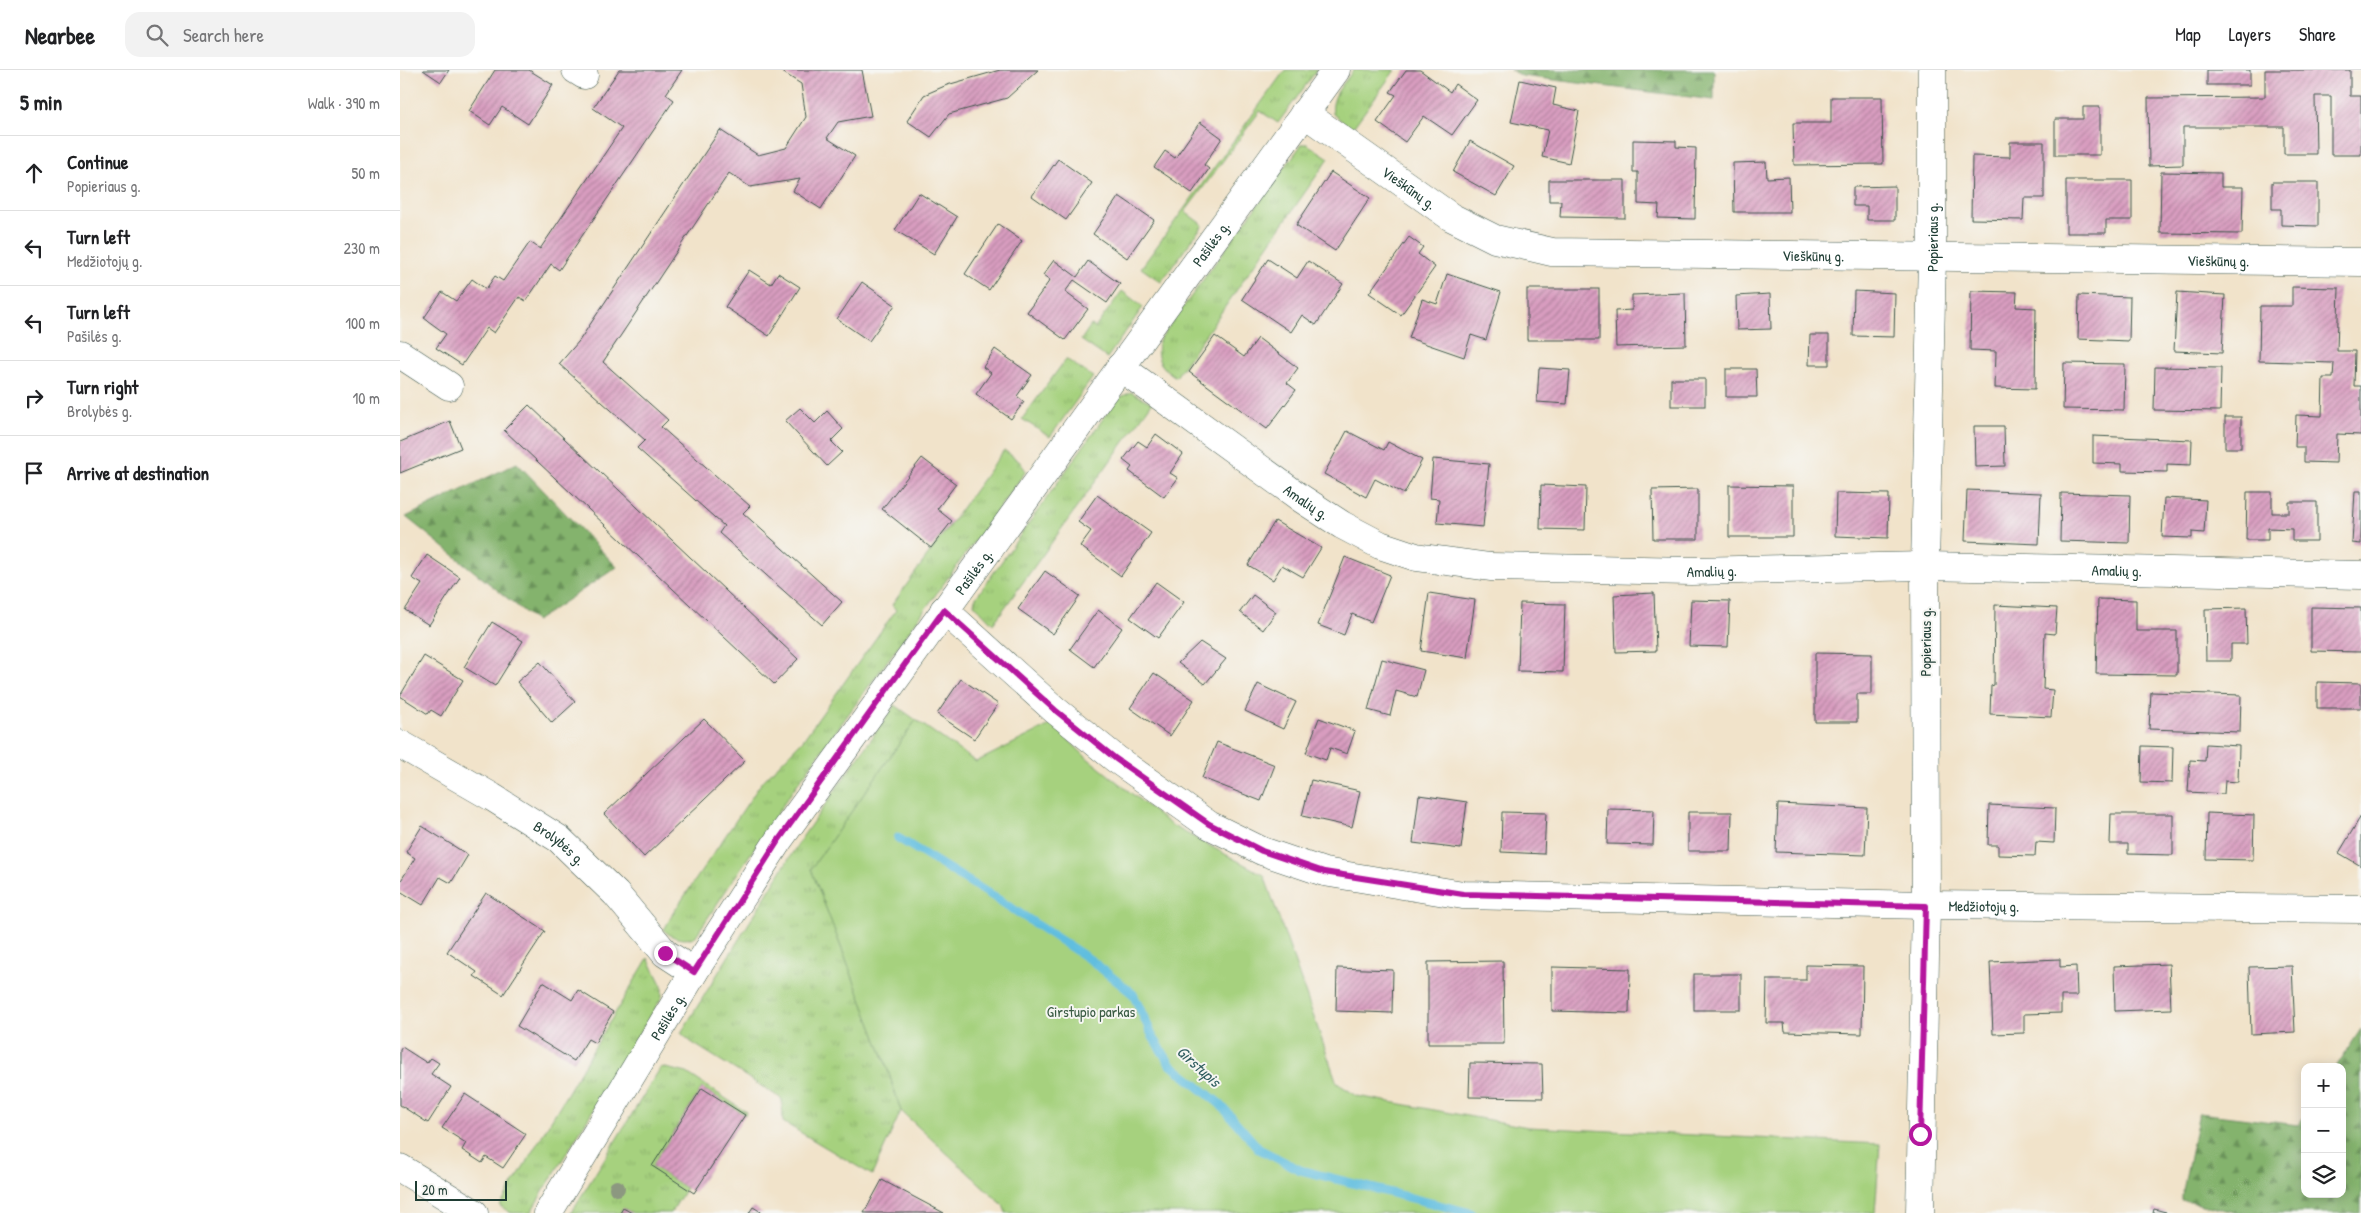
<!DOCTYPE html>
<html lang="en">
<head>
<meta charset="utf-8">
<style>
	:root { --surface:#fff; --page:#f2f2f2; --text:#202124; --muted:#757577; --line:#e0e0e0 }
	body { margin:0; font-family:"Patrick Hand",sans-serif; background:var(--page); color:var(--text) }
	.controls { position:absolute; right:15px; bottom:15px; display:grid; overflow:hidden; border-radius:10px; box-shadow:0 2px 12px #0003 }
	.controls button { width:45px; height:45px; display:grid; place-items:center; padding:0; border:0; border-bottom:1px solid var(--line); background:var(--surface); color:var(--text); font:25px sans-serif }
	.scale { position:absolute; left:15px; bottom:12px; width:92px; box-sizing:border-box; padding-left:5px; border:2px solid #1f3d34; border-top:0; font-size:14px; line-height:18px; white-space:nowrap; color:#1f3d34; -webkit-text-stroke:4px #f6f6f2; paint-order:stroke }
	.stop { position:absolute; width:15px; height:15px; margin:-11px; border:4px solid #b5179e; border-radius:50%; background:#fff }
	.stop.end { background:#b5179e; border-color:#fff; box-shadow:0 1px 5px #0008 }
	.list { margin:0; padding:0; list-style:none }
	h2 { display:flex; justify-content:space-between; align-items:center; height:65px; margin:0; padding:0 20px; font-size:21px }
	h2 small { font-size:16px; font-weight:400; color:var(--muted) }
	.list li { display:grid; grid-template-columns:32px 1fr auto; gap:15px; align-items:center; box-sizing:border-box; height:75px; padding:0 20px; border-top:1px solid var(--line) }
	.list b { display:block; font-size:19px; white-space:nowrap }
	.list p { margin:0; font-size:16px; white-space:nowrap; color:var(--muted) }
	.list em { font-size:16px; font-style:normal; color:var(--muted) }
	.icon { flex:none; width:28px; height:28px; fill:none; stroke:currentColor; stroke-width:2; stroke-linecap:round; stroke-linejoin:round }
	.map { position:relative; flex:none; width:1961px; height:1143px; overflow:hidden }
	header { display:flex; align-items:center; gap:30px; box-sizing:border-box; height:70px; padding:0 25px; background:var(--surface); border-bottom:1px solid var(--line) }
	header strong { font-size:24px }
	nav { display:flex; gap:28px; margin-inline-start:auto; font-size:18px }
	.search { width:350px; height:45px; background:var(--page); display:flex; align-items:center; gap:12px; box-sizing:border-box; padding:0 18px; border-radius:15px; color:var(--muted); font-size:19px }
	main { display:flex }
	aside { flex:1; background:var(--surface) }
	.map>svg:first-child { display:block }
	.grass { fill:url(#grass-tufts); stroke:#628759 }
	.forest { fill:url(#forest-firs); stroke:#527850 }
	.park { fill:#a6d17e; stroke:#628759 }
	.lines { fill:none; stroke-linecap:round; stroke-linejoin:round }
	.stream { stroke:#60bedf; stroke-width:9 }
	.building { fill:url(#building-hatch) }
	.minor-casing { stroke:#3e564a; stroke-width:29 }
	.minor { stroke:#fff; stroke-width:28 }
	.tree { fill:#8c9880 }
	.route { stroke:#b5179e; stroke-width:6 }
	.labels { text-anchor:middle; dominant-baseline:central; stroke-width:4; stroke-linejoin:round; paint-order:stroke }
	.street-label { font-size:15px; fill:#1f3d34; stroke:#f6f6f2 }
	.park-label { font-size:15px; fill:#3a5b43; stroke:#f6f6f2 }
	.water-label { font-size:16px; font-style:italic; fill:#2f5d5f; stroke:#f6f6f2 }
</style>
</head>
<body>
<header>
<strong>Nearbee</strong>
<div class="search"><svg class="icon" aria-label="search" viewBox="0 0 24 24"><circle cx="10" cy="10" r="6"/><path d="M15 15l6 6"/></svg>Search here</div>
<nav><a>Map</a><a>Layers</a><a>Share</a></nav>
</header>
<main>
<aside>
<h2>5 min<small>Walk · 390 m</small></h2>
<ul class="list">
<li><svg class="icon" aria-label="ahead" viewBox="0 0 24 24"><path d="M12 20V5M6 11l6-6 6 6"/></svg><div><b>Continue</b><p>Popieriaus g.</p></div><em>50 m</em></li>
<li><svg class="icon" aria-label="left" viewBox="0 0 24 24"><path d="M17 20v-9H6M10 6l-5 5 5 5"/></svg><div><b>Turn left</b><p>Medžiotojų g.</p></div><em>230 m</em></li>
<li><svg class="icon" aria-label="left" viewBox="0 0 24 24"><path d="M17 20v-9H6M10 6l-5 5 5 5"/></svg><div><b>Turn left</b><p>Pašilės g.</p></div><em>100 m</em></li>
<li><svg class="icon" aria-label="right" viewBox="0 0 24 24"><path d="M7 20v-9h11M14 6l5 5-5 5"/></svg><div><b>Turn right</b><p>Brolybės g.</p></div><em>10 m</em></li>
<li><svg class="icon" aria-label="arrive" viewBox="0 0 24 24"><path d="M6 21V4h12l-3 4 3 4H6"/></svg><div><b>Arrive at destination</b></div></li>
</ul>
</aside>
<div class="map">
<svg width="1961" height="1143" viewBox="0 0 1961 1143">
	<defs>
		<pattern id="grass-tufts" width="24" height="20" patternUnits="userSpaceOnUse" patternTransform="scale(1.25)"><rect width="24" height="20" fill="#a6d17e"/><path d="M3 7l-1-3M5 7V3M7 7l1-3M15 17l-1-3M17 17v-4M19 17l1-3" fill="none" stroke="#8eb46e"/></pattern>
		<pattern id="forest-firs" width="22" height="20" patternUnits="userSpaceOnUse" patternTransform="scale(1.25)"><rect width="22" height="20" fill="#84b36d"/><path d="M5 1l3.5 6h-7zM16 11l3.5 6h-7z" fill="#6b935a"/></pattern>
		<pattern id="building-hatch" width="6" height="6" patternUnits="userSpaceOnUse" patternTransform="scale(1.25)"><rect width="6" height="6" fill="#d99dc0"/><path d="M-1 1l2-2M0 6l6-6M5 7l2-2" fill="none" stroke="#af819d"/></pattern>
	</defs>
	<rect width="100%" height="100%" fill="#f6f6f2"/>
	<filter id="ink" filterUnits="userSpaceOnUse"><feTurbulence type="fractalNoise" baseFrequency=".02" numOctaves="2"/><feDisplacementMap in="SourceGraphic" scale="10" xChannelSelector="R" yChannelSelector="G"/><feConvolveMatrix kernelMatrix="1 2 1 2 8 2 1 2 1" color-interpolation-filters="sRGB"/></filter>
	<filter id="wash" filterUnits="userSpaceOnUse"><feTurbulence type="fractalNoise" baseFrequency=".0096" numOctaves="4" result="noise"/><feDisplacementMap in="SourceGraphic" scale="20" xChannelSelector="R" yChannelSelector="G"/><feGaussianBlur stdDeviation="1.12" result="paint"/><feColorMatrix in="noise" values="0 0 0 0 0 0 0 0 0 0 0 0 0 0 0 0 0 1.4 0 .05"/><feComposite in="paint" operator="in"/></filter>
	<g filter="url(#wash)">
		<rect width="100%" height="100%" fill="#f1e3ca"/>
		<!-- grass -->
		<g class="grass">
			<path d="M885 0H917L878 53 860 41 785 142 803 155 761 212 741 198Z"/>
			<path d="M954 0H995L952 59 933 44C930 26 944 13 954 0Z"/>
			<path d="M902 74H907L929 88 776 307C760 297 753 286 760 269Z"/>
			<path d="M722 221 743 237 707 288 681 270 691 255 695 258Z"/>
			<path d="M666 289 693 307 650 367 622 349Z"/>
			<path d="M731 322 752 333 593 554 574 534 575 529 717 329Z"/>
			<path d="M604 380 620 392 626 401 393 720 295 867C285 871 272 869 264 860L273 843 362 712 403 670 496 540 492 535Z"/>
			<path d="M495 635 516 650 411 799 485 991 501 1041 472 1105 383 1052 382 1029 291 972 281 963 401 769Z"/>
			<path d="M248 888 262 916V927L130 1143H111L100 1136Z"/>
			<path d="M261 997 287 1003 346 1042 345 1045 302 1018 252 1096 286 1118 271 1143H232L223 1138 220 1143H171Z"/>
		</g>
		<!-- forest -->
		<g class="forest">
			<path d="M1110 0H1314V30L1122 6Z"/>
			<path d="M117 393 217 497 136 551 6 447Z"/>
			<path d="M1961 959V1143H1838L1781 1130 1799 1043 1898 1055 1905 1045V1124H1942V997H1936Z"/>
		</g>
		<!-- park -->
		<path class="park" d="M516 650 576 692 652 654 686 687 771 755 864 805 937 1013 957 1026 1128 1057 1480 1074 1475 1143H606L603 1135 501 1041 485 991 411 799Z"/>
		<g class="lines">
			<!-- stream -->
			<path class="stream" d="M498 768 599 830 692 891 733 924 753 967 770 994 820 1034 859 1079 900 1100 1071 1143"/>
		</g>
		<g id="blocks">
			<!-- building -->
			<g class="building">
				<path d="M23 0H49L41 12Z"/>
				<path d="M95 0H129L153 15 128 54 102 37 90 55 69 41Z"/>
				<path d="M219 0H282L266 24 274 30 159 200 151 194 126 231 119 227 94 263 87 258 62 295 36 278 46 264 24 248 42 222 56 231 72 209 86 219 95 206 103 211 130 172 140 179 222 58 193 38Z"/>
				<path d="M379 0H462L471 46 438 52 427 68 455 86 421 139 393 121 400 109 350 117 329 103 203 292 268 350 261 357 350 436 343 443 442 532 422 555 319 463 324 456 237 378 245 370 159 294 179 271 320 60 358 85 386 78 406 47 401 14Z"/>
				<path d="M600 0H638L607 28 549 44 531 67 507 51 524 25 547 15Z"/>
				<path d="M1006 0H1020L1050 22 1055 14 1077 30 1052 65 1024 46 1005 72 977 52 996 25 990 22Z"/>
				<rect x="1807" y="0" width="43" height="15"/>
				<path d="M1865 0H1950V26H1961V85H1931V26H1915L1916 84H1884V57H1783V95L1749 96 1748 28 1865 27Z"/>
				<path d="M1120 10 1156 18 1153 35 1179 41 1169 93 1142 87 1148 60 1111 52Z"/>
				<path d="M1431 27H1482L1483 94 1394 95 1393 53H1431Z"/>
				<path d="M1683 37H1700V85H1655V49H1683Z"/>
				<path d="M800 52 822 68 804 95 809 99 792 123 754 97 765 81 775 88Z"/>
				<path d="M1233 70 1276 71V77L1296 78 1295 149 1258 148 1259 135 1238 134V102H1233Z"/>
				<path d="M1070 71 1114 96 1096 126 1053 102Z"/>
				<path d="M1610 72H1644V128H1624L1623 150 1571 149 1572 86 1610 87Z"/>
				<path d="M658 89 692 113 666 150 632 126Z"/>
				<path d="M1366 92 1367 108 1389 107 1390 142H1334L1333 93Z"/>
				<path d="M931 102 970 128 935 181 896 155Z"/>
				<path d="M1761 102 1821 103V117H1843L1842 164 1760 163Z"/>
				<path d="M1149 110H1225V148L1160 147 1161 131H1149Z"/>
				<path d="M1666 110H1732V150H1706V163H1666Z"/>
				<path d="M1872 112H1918V156L1881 155V139H1872Z"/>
				<path d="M1495 116V150H1467V136H1453V117Z"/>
				<path d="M519 123 557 147 534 184 495 160Z"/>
				<path d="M719 126 754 150 727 188 693 164Z"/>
				<path d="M598 154 622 171 589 220 565 204Z"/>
				<path d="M1009 167 1023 177 1018 184 1035 197 1001 245 969 223Z"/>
				<path d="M868 189 897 208 908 191 943 214 916 255 902 245 891 262 842 229Z"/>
				<path d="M654 190 677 207 688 191 720 214 707 233 674 210 665 222 688 239 665 270 627 242 650 210 643 205Z"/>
				<path d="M349 200 371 214 378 203 400 217 369 266 325 237Z"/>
				<path d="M1047 204 1101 222 1086 270 1071 265 1064 287 1009 268 1022 229 1037 234Z"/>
				<path d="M462 212 495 235 469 271 437 249Z"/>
				<path d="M1892 217 1939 218 1937 281H1955L1954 316H1961V365L1937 364 1936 393 1904 392V377H1895L1896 345 1922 346 1923 308H1933L1934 293 1859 291 1860 236H1892Z"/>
				<rect x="1127" y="219" width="72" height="51"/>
				<path d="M1454 221 1495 223 1494 267 1453 266Z"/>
				<path d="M1571 221 1617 222 1616 237 1636 238 1635 319 1595 318 1596 281 1570 280Z"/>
				<path d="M1777 222 1825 225 1822 283 1774 281Z"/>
				<path d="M1285 223 1286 275 1216 277 1215 241 1232 240V225Z"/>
				<path d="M1370 224 1371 259 1337 260 1336 226Z"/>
				<path d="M1679 225 1730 227 1729 271 1678 269Z"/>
				<path d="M1410 265H1429V295H1409Z"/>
				<path d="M815 266 844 287 858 268 898 298 887 313 896 320 867 359 789 302Z"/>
				<path d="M595 279 632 305 617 326 624 332 611 349 576 324 591 303 583 297Z"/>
				<path d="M1664 293 1725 294 1724 340 1663 339Z"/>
				<path d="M1755 297 1821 298 1820 341 1754 340Z"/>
				<path d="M1139 298 1170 300 1167 334 1137 332Z"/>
				<path d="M1326 299H1356L1357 327H1326Z"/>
				<rect x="1271" y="309" width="34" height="27"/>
				<path d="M129 335 398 589 374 614 104 360Z"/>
				<path d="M400 338 415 353 427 341 443 359 431 371 442 382 427 396 385 351Z"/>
				<rect x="1825" y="347" width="16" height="31"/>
				<path d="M50 351 61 378 0 403V372Z"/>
				<path d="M1574 356H1604L1605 396 1575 397Z"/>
				<path d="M947 361 984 380 988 372 1022 390 1004 424 975 409 966 427 924 404Z"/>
				<path d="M756 364 783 384 770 403 778 408 764 427 729 401 732 397 723 390 738 371 747 377Z"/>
				<path d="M1693 366 1792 370 1791 395 1767 394V402L1722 401V394L1693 393Z"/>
				<path d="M522 388 556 414 537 439 552 451 531 478 482 439Z"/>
				<path d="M1033 389 1089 394 1083 457 1037 453 1039 429 1030 428Z"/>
				<path d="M1141 415 1186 417 1185 460 1140 459Z"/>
				<path d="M1329 415 1393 416V467H1329Z"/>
				<path d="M1298 419V469H1253L1252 420Z"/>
				<path d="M1567 420 1641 423 1639 474 1565 471Z"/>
				<path d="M1955 421H1961V474L1952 473Z"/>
				<path d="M1847 422H1872V443H1889V432H1917V471H1892V459L1868 458V470H1846Z"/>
				<path d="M1436 423 1489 424 1488 468 1435 466Z"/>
				<path d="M1661 423 1730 425 1729 473 1660 471Z"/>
				<path d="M697 425 751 463 721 506 680 476 691 461 678 452Z"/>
				<path d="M1764 428 1806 430 1804 463 1792 462V468L1762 467Z"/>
				<path d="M875 451 921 478 903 507 882 495 873 510 848 495Z"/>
				<path d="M27 485 60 507 29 555 5 540 22 514 12 508Z"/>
				<path d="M945 487 990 505 971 552 952 544 944 565 918 555Z"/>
				<path d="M645 501 680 526 653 564 618 539Z"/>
				<path d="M756 512 784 532 758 568 730 548Z"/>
				<path d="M1029 523 1075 530 1067 588 1021 581Z"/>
				<path d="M1254 523 1256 581 1216 582 1214 525Z"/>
				<path d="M853 525 876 542 863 560 840 542Z"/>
				<path d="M1698 529 1736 530V561H1777V605L1696 604Z"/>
				<path d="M1291 530 1330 531 1328 577 1289 576Z"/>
				<path d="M1120 533 1165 534 1163 602 1118 601Z"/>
				<path d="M1595 535 1657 538 1655 564 1645 563 1643 619 1653 620 1651 647 1590 644 1591 616 1594 615Z"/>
				<path d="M1911 537 1961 538V582L1911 581Z"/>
				<path d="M1846 538 1847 574H1831V591H1806L1805 539Z"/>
				<path d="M698 540 722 558 694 597 670 579Z"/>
				<path d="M92 552 123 571 95 616 64 597Z"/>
				<path d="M800 572 826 589 805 614 778 593Z"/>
				<path d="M1415 583 1472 584V624H1457V652H1415Z"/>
				<path d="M24 586 63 610 41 646 31 640 28 644 0 626Z"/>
				<path d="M982 589 1024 600 1017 627 996 621 990 646 968 640Z"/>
				<path d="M140 592 175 632 152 653 117 612Z"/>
				<path d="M754 603 794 630 770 666 730 638Z"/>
				<path d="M561 609 598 634 574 669 537 644Z"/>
				<path d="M1917 612 1961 613V638H1917Z"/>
				<path d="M858 614 896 632 883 659 845 641Z"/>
				<path d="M1751 622 1841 625 1840 662 1749 659Z"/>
				<path d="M919 648 955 661 947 684 930 678 926 690 906 683Z"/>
				<path d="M304 649 345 691 244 787 204 744Z"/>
				<path d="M817 672 875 695 861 731 802 708Z"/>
				<path d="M1806 674 1839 676 1838 712 1825 711 1824 724 1788 722 1790 690 1805 691Z"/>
				<path d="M1742 676 1773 677 1772 713 1741 712Z"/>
				<path d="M911 710 960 721 952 757 902 746Z"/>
				<path d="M1019 725 1067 732 1061 779 1013 773Z"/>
				<path d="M1378 734 1467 738 1465 785 1376 782Z"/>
				<path d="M1589 735 1655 738 1654 773 1636 772 1635 786 1598 785V775H1588Z"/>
				<path d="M1208 739 1254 740 1253 775 1207 774Z"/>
				<path d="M1102 742 1146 743 1144 784 1101 782Z"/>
				<path d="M1288 742H1332L1331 781H1288Z"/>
				<path d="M1807 743 1854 745 1853 790 1806 789Z"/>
				<path d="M1711 744H1773V785L1728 784V774H1710Z"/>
				<path d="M1961 746V796L1939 783Z"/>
				<path d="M22 756 68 785 51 813 40 807 23 835 0 821V812L15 788 6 782Z"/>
				<path d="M86 823 145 861 103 925 74 906 77 902 47 882Z"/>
				<path d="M1660 889V897L1676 896 1677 926H1661V943L1624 944V963L1593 964 1590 892Z"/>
				<path d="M1103 891 1104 974H1028V892Z"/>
				<path d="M1769 894 1771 939 1715 941 1714 896Z"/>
				<path d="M1406 895 1463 896 1462 964 1385 962 1384 953H1366L1367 910H1406Z"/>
				<path d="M1892 896 1895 962 1851 964 1849 897Z"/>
				<path d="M1152 897 1230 899 1229 943 1152 941Z"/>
				<path d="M937 898 993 900 992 943 936 941Z"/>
				<rect x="1294" y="904" width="47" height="36"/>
				<path d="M143 912 172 930 178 920 213 942 195 973 188 969 174 991 117 956Z"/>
				<path d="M2 977 27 993 31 988 39 993 31 1004 51 1017 28 1053 0 1035V980Z"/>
				<path d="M1070 993 1142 994 1143 1028 1069 1027Z"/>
				<path d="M302 1018 345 1045 294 1123 252 1096Z"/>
				<path d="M65 1024 126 1064 103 1098 86 1087 82 1093 62 1080 66 1073 42 1058Z"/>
				<path d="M482 1110 544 1143H464Z"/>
				<path d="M353 1137 363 1143H349Z"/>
				<path d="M223 1138 232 1143H220Z"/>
				<path d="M1754 1139 1766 1142V1143H1753Z"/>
			</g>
		</g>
	</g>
	<g filter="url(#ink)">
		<use href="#blocks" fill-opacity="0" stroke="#3e564a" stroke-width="1"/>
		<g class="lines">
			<defs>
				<g id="minor">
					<path d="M176 0 184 5"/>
					<path id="s1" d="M904 43 1051 147 1095 169 1152 182 1961 192"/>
					<path d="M0 284 49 316"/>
					<path id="s2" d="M720 297 902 429 942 455 980 475 1016 487 1090 497 1291 501 1525 496 1961 505"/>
					<path id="s3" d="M544 540 655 640 716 689 809 755 862 781 924 802 1063 825 1526 835 1961 839"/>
					<path id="s4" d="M0 674 92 727 159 769 216 824 265 883 294 902"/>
					<path d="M0 1098 74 1143"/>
					<path id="s5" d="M148 1143 294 902 378 771 936 0"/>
					<path id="s6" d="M1520 1143 1526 835 1525 496 1532 187V0"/>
				</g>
			</defs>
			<!-- minor casing -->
			<use href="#minor" class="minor-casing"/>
			<!-- minor -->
			<use href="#minor" class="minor"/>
		</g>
		<!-- trees -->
		<circle class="tree" cx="217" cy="1118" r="8"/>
	</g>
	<g class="lines" filter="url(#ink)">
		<!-- route -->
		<path class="route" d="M265 883 294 902 378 771 544 540 655 640 716 689 809 754 862 781 924 802 1063 824 1526 836 1520 1064"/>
	</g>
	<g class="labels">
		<!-- street labels -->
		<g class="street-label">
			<text stroke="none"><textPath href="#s1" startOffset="129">Vieškūnų g.</textPath></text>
			<text stroke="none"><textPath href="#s6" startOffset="976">Popieriaus g.</textPath></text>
			<text stroke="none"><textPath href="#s5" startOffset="1175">Pašilės g.</textPath></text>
			<text stroke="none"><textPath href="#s1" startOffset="549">Vieškūnų g.</textPath></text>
			<text stroke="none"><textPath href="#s1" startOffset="954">Vieškūnų g.</textPath></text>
			<text stroke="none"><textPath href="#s2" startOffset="230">Amalių g.</textPath></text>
			<text stroke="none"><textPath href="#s2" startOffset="650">Amalių g.</textPath></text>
			<text stroke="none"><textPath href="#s2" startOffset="1055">Amalių g.</textPath></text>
			<text stroke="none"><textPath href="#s5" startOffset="770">Pašilės g.</textPath></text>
			<text transform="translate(1525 572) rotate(-90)">Popieriaus g.</text>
			<text stroke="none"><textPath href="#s4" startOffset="188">Brolybės g.</textPath></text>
			<text stroke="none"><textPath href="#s3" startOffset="1128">Medžiotojų g.</textPath></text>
			<text stroke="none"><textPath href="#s5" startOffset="230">Pašilės g.</textPath></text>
		</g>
		<!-- park labels -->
		<g class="park-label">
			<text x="691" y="941">Girstupio parkas</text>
		</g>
		<!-- water labels -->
		<g class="water-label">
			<text transform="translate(799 996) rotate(42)">Girstupis</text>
		</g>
	</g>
</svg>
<div class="controls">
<button>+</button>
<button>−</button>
<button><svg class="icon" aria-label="layers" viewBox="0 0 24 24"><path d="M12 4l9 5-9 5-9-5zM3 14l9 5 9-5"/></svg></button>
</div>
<div class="scale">20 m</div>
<div class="stop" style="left:1520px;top:1064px"></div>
<div class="stop end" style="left:265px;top:883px"></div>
</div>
</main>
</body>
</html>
